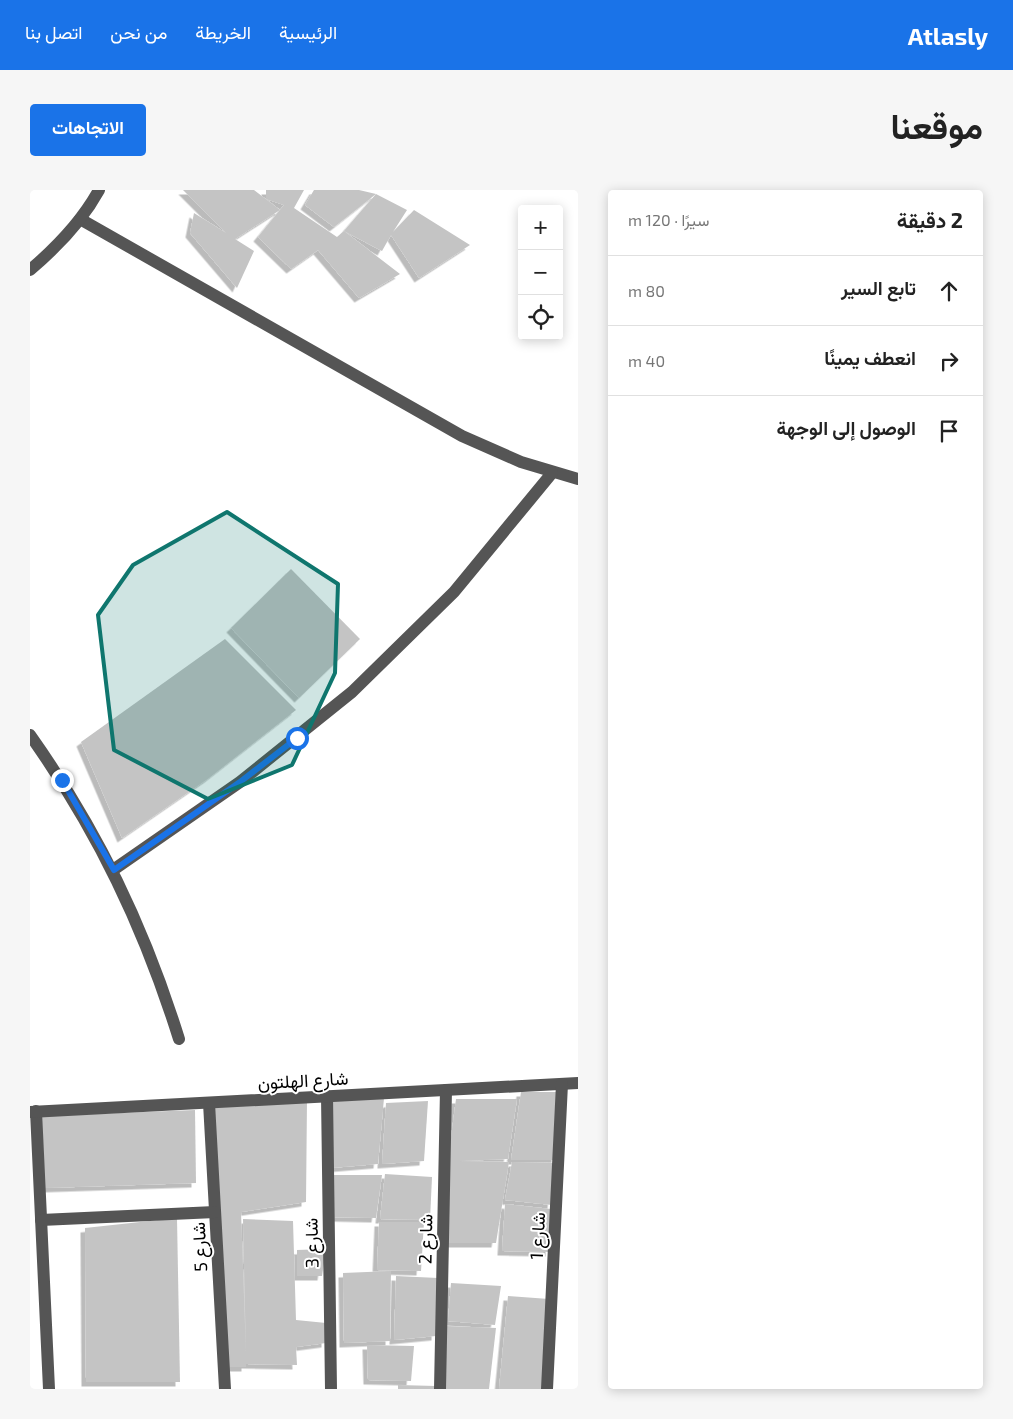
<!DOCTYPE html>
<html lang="ar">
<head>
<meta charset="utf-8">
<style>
	:root { --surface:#fff; --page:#f6f6f6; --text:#222; --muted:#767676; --line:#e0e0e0; --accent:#1a73e8 }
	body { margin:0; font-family:"Exo 2",Vazirmatn,sans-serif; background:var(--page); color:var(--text); direction:rtl }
	.controls { position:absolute; right:15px; top:15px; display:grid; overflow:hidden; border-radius:5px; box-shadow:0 2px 12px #0003 }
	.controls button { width:45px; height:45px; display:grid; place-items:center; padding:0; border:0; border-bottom:1px solid var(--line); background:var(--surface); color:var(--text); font:25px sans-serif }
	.stop { position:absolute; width:15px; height:15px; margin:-11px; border:4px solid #1a73e8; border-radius:50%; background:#fff }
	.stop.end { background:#1a73e8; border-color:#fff; box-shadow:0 1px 5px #0008 }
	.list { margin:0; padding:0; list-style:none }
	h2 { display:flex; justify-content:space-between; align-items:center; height:65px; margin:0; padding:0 20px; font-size:21px }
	h2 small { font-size:16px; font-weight:400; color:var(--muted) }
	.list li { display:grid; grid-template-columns:32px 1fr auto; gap:15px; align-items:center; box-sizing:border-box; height:70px; padding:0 20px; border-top:1px solid var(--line) }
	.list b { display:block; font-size:19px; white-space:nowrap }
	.list em { font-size:16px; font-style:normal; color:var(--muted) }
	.icon { flex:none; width:28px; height:28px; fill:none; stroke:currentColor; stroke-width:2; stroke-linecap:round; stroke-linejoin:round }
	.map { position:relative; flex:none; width:548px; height:1199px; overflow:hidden; direction:ltr; border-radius:5px }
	header { display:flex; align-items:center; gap:30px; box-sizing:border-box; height:70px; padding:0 25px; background:var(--accent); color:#fff }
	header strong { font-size:24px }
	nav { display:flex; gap:28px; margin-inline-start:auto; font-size:18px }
	.intro { display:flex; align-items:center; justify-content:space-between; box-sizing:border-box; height:120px; padding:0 30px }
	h1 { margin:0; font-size:35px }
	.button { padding:12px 22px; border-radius:5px; background:var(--accent); color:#fff; font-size:18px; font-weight:700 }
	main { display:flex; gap:30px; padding:0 30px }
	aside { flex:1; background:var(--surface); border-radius:5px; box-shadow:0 2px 12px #0003 }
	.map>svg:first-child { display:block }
	.building { fill:#c4c4c4; filter:url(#shadow) }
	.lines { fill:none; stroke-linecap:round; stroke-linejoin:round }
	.minor { stroke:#555; stroke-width:12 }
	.route { stroke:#1a73e8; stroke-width:6 }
	.marked { fill:#0f766e; fill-opacity:0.2; stroke:#0f766e; stroke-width:4; stroke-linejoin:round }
	.labels { text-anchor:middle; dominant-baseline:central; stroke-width:4; stroke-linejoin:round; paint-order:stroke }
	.street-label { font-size:18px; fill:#000; stroke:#fff }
</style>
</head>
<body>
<header>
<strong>Atlasly</strong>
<nav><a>الرئيسية</a><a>الخريطة</a><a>من نحن</a><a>اتصل بنا</a></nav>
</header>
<div class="intro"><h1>موقعنا</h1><a class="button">الاتجاهات</a></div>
<main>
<aside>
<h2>2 دقيقة<small>سيرًا · 120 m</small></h2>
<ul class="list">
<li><svg class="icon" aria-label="ahead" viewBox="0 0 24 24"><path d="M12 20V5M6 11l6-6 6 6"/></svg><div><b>تابع السير</b></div><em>80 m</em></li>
<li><svg class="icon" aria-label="right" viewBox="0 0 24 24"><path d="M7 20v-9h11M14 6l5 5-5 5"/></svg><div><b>انعطف يمينًا</b></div><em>40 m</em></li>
<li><svg class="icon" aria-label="arrive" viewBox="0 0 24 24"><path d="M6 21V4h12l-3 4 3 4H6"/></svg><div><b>الوصول إلى الوجهة</b></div></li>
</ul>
</aside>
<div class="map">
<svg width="548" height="1199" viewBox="0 0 548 1199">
	<defs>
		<filter id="shadow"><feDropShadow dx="-4.5" dy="4.5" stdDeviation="0" flood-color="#0004"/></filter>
	</defs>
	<rect width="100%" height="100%" fill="#fff"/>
	<!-- building -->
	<g class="building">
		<path d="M153 0H224L250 20 205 49 224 61 207 98 160 43 164 23 196 43Z"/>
		<path d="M236 0H274L264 18 307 47 314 41 370 84 329 108 288 60 261 79 228 47 254 15 236 9Z"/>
		<path d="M284 0H329L346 4 304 37 275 15Z"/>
		<path d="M346 4 377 20 363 42 384 20 440 55 389 88 361 45 352 61 314 41Z"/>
		<path d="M261 379 330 449 269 508 201 438Z"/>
		<path d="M195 449 266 520 179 588 92 648 51 552Z"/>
		<path d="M491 902H528L526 970H481Z"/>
		<path d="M354 908 348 974 301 978 302 909Z"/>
		<path d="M426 909H487L478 969 430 971 479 972 466 1053H417L418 971Z"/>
		<path d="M277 910 276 1012 211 1022 216 1164 213 1029 263 1031 266 1130 296 1133V1153L266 1157 267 1175 216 1174V1177H197L183 917Z"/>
		<path d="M398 911 394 971 352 974 356 913Z"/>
		<path d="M165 920 166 993 15 998 12 926Z"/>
		<path d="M482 972 525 973 522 1015 475 1010Z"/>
		<path d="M355 984 402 987 400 1030 350 1029Z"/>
		<path d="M302 985H352L346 1028 303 1027Z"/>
		<path d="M475 1014 521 1019 520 1062 472 1061Z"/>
		<path d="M147 1028 150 1192H56L55 1038Z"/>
		<path d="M349 1032H394L391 1081 347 1080Z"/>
		<path d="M296 1059 292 1086H267V1060Z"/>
		<path d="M361 1081 360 1151 314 1153 313 1083Z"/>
		<path d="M366 1086 408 1088 406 1146 364 1150Z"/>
		<path d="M421 1093 471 1096 465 1135 418 1131Z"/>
		<path d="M478 1106 519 1109 514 1199H469Z"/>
		<path d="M416 1136 466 1138 459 1199H413Z"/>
		<path d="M337 1155 384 1156 381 1191 338 1190Z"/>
		<path d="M368 1195 406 1196 405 1199H368Z"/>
	</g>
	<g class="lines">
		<!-- minor -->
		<g class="minor">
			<path d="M50 29 432 246 491 272 548 289"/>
			<path d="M0 80C27 57 52 31 69 0"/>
			<path d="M0 545C68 641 114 737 149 849"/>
			<path d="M83 680 210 592 322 502 424 402 522 283"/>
			<path d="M297 906 301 1199"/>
			<path d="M179 913 195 1199"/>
			<path d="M6 921 19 1199"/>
			<path d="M0 922 548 893"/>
			<path d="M11 1030 185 1022"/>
			<path d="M410 1199 416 900"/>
			<path d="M517 1199 532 894"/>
		</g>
	</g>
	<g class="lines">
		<!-- route -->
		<path class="route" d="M32 590 84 680 210 592 267 548"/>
	</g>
	<!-- marked area -->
	<path class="marked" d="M197 322 308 394 305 483 262 575 178 609 84 560 68 425 103 375Z"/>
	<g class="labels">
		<!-- street labels -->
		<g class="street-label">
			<text transform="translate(273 890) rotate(-3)">شارع الهلتون</text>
			<text transform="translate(507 1046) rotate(-87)">شارع 1</text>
			<text transform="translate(395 1049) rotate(-89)">شارع 2</text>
			<text transform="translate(281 1053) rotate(-91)">شارع 3</text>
			<text transform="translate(169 1057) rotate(-93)">شارع 5</text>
		</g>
	</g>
</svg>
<div class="controls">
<button>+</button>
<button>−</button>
<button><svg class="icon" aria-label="locate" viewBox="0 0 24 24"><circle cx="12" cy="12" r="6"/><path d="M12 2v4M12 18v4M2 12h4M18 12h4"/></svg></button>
</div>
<div class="stop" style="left:267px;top:548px"></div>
<div class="stop end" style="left:32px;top:590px"></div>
</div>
</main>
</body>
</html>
